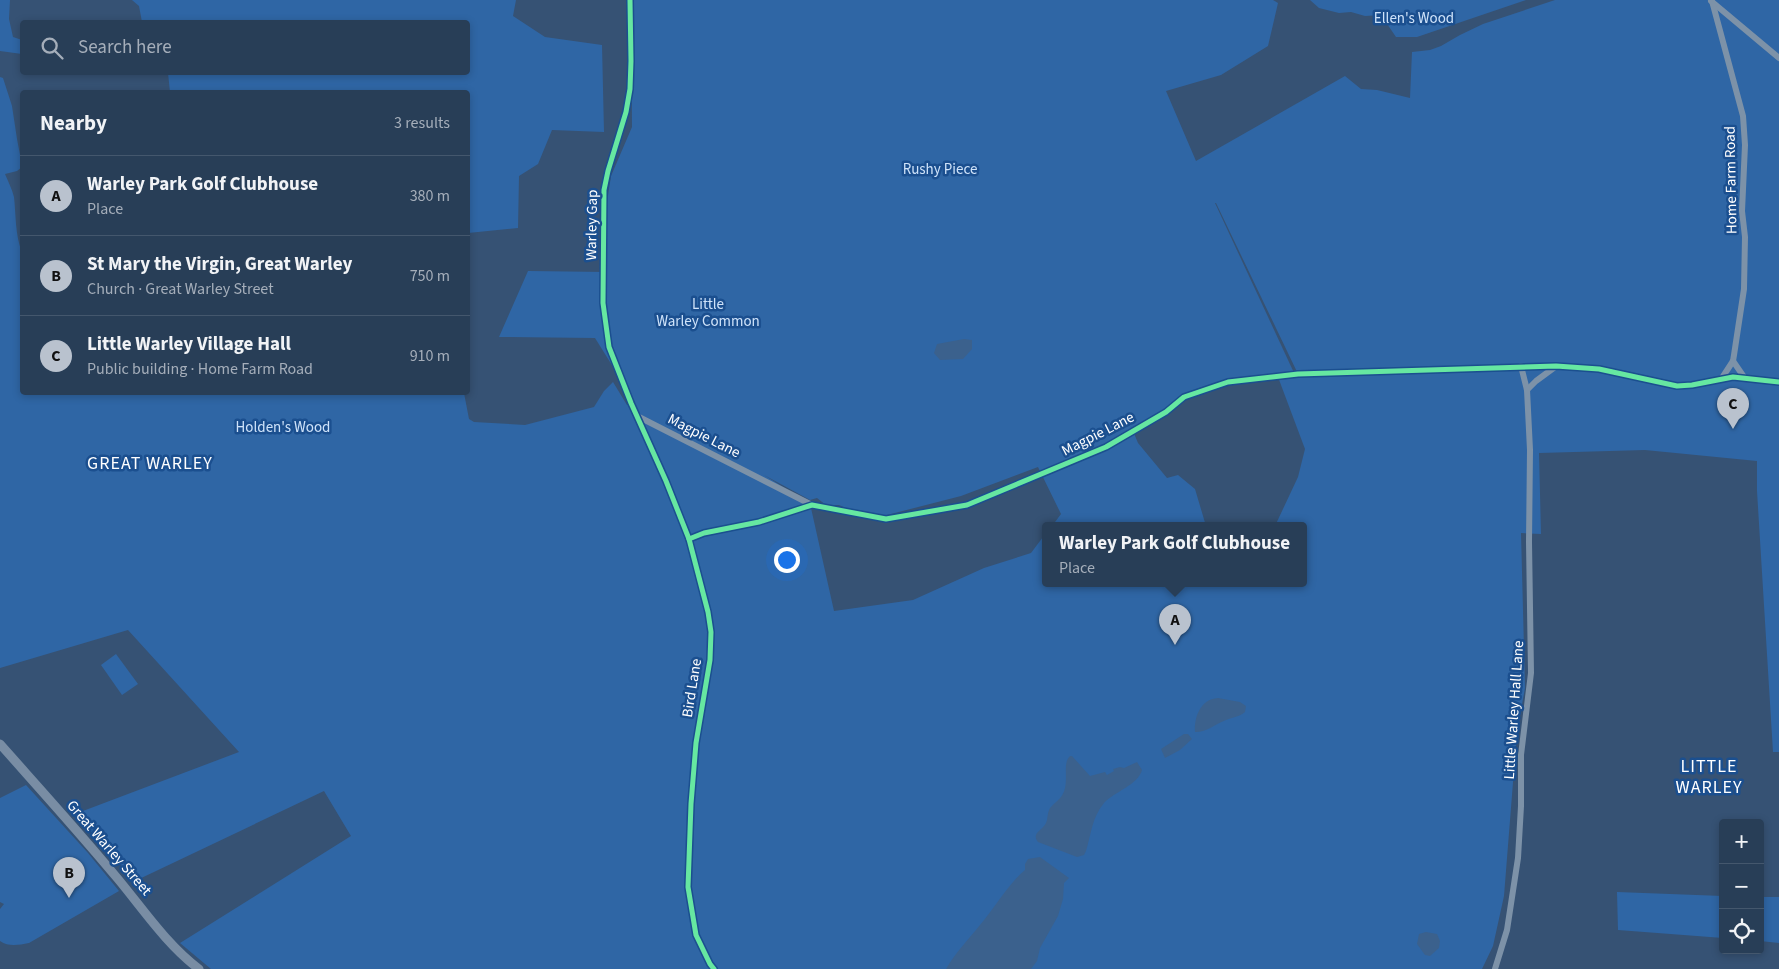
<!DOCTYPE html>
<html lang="en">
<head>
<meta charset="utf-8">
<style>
	:root { --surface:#283e57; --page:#344961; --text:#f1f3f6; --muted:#a5aeba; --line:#44576d; --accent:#b9c2ce }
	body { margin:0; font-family:"Source Sans 3",sans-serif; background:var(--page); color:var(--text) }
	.controls { position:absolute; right:15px; bottom:15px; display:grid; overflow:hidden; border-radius:5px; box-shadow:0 2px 8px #0003 }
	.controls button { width:45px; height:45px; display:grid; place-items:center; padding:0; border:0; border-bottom:1px solid var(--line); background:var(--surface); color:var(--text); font:25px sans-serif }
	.you { position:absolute; left:786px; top:559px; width:18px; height:18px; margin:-12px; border:4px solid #fff; border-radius:50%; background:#1a73e8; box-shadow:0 0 0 8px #1a73e833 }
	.badge { display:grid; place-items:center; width:32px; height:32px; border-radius:50%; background:var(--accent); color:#111; font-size:16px; font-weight:700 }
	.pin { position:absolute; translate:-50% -41px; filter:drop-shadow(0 1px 2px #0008) }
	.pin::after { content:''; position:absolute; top:26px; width:18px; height:15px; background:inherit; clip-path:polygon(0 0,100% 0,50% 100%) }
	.popup { position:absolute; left:1042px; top:522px; width:265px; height:65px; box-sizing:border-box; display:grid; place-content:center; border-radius:5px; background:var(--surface); filter:drop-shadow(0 1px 4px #0005); font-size:16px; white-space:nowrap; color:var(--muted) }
	.popup b { font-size:19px; color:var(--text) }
	.popup::after { content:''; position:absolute; left:50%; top:100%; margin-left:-10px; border:10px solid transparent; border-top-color:var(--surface) }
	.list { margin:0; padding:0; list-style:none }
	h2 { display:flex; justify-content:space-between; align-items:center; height:65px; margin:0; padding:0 20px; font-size:21px }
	h2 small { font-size:16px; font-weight:400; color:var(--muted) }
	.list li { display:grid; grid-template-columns:32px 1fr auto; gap:15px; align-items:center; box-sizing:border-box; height:80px; padding:0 20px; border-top:1px solid var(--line) }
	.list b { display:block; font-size:19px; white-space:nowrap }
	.list p { margin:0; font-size:16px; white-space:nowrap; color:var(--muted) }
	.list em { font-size:16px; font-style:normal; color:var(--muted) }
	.icon { flex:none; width:28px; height:28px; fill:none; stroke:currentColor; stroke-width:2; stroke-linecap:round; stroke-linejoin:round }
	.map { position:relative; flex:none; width:1779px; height:969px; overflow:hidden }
	.search { position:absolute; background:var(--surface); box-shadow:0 2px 8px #0003; left:20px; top:20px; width:450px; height:55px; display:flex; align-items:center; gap:12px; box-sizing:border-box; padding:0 18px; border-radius:5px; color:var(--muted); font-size:19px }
	.panel { position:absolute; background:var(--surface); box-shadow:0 2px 8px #0003; left:20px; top:90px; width:450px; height:305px; border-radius:5px }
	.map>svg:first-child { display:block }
	.green { fill:#2f66a5; fill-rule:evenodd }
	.water { fill:#3b618d }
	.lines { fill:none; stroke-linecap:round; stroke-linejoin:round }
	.street { stroke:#7d92a8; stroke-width:6 }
	.secondary { stroke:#798da4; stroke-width:9 }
	.cycleway-casing { stroke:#1b4f8f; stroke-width:8 }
	.cycleway { stroke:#66e7a1; stroke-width:5 }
	.labels { text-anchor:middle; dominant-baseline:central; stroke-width:5; stroke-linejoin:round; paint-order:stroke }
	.park-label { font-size:15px; fill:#cfe3fa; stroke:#1b4f8f }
	.street-label { font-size:15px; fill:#fff; stroke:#1b4f8f }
	.quarter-label { font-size:18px; letter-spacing:1px; fill:#fff; stroke:#1b4f8f }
</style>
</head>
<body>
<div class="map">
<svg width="1779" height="969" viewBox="0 0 1779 969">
	<rect width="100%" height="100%" fill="#365274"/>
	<!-- green -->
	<g class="green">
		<path d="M0 0H10L9 19 13 37 22 40V54L0 51Z"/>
		<path d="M132 0H516L513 16 545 37 602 45 604 132 552 130 538 164 519 176 518 228 468 233V92H170L168 73 468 72V22H142L139 6Z"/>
		<path d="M631 0H1273L1278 3 1268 46 1221 75 1166 91 1196 161 1345 76 1361 89 1377 90 1410 98 1412 52 1430 50 1441 46 1460 35 1483 24 1555 0H1779V752H1773L1757 491V461L1645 450 1539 453 1541 534 1521 533 1525 688 1517 732 1504 896 1493 946 1482 969H211L180 943 351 836 324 791 135 881 75 814 239 752 128 630 0 668V77L3 78 12 106 17 139 22 165V167L17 171 5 174C8 181 12 189 14 197 16 215 15 235 22 252V392L464 393 469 419 474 422 525 425 594 407 604 391 613 382 627 405 635 402 595 338 499 337 528 271 606 272 605 215 611 176 632 127ZM1215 203H1216L1298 374 1295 375ZM1278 377 1305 449 1298 477 1275 526H1304V584H1046V533L1031 553 984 568 913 600 834 611 811 508 812 505 764 475 810 500 817 498 826 505H839L861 515H887L961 496 1038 467 1061 514 1052 526H1206L1195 489 1178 475 1167 478 1138 443 1133 431 1184 397 1228 382Z"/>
		<path d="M1310 0H1526L1417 37H1396L1381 15 1365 16 1351 12 1339 13 1319 8Z"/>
		<path d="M116 654 138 684 122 695 101 665Z"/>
		<path d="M26 785 88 853 119 891 29 943C18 945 9 947 0 941V909L4 904 0 902V798Z"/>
		<path d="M1617 892 1723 896V938L1618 930Z"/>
		<path d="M1760 897H1779V943L1760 941Z"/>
	</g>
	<!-- water -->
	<g class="water">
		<path d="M964 339 972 340V349L963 359 940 360 934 353 937 344Z"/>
		<path d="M1218 698 1240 702 1246 706 1245 712C1239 717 1233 717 1226 720 1215 724 1208 732 1195 732 1194 718 1200 699 1218 698Z"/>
		<path d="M1184 734H1188L1192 739 1180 750 1165 758 1161 749Z"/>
		<path d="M1070 756H1072L1090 776 1105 772 1107 775 1114 771 1113 769 1120 767 1124 768 1137 762 1142 770C1138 785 1114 792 1104 803 1092 817 1091 835 1086 851L1084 855 1077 857 1038 842C1031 833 1042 831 1046 823 1048 819 1047 813 1050 808 1053 804 1058 801 1061 797 1071 784 1061 764 1070 756Z"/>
		<path d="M1040 857 1069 878 1064 883 1063 899 1058 916 1040 948 1037 961 1031 969H946C956 952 968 940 980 925 994 909 1009 883 1025 870V864L1028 859Z"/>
		<path d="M1426 932 1437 934 1440 941 1439 948 1430 956 1425 955 1417 944 1419 934Z"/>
	</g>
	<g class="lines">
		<!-- street -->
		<g class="street">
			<path d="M630 0 631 61 630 89 626 112 608 171 604 190 603 303 609 347 631 403 666 481 689 539 708 612 711 632 710 660 696 743 691 804 688 887 696 935 710 964 714 969"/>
			<path d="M1711 1 1779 58"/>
			<path d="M1712 1 1743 116 1745 145 1742 211 1745 237 1744 289 1734 355 1733 361 1722 378"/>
			<path d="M1733 361 1744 377"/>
			<path d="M1527 390 1536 381 1555 367"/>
			<path d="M639 417 812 505"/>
			<path d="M689 539 704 533 759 522 812 505 886 519 967 505 1106 447 1166 412 1184 397 1228 382 1298 374 1556 366 1599 369 1677 386 1692 385 1733 377 1779 382"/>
			<path d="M1495 969 1507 930 1518 858 1521 806V755L1531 673 1529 542 1530 450 1527 390 1521 366"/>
		</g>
		<!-- secondary -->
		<path class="secondary" d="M0 744C39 788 80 833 118 879 143 909 167 945 199 969"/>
		<defs>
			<g id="cycleway">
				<path d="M630 0 631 61 630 89 626 112 608 171 604 190 603 303 609 347 631 403 666 481 689 539 708 612 711 632 710 660 696 743 691 804 688 887 696 935 710 964 714 969"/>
				<path d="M689 539 704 533 759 522 812 505 886 519 967 505 1106 447 1166 412 1184 397 1228 382 1298 374 1556 366 1599 369 1677 386 1692 385 1733 377 1779 382"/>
			</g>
		</defs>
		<!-- cycleway casing -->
		<use href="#cycleway" class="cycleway-casing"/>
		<!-- cycleway -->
		<use href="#cycleway" class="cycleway"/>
	</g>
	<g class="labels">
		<!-- park labels -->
		<g class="park-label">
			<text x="1414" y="18">Ellen's Wood</text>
			<text x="940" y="169">Rushy Piece</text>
			<text x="708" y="304">Little<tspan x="708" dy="17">Warley Common</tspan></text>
			<text x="283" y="427">Holden's Wood</text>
		</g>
		<!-- street labels -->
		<g class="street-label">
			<text transform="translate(1731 180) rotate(-91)">Home Farm Road</text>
			<text transform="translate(592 225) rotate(-89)">Warley Gap</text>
			<text transform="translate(1098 434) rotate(-27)">Magpie Lane</text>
			<text transform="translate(704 436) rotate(27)">Magpie Lane</text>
			<text transform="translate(692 688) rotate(-81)">Bird Lane</text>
			<text transform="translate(1514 710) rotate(-86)">Little Warley Hall Lane</text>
			<text transform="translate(109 848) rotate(49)">Great Warley Street</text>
		</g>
		<!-- quarter labels -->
		<g class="quarter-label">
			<text x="150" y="463">GREAT WARLEY</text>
			<text x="1709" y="766">LITTLE<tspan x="1709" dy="21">WARLEY</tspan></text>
		</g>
	</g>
</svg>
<div class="controls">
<button>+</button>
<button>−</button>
<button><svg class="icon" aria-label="locate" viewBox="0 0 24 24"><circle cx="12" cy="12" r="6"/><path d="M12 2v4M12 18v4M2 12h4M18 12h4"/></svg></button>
</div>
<div class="you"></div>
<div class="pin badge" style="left:1175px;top:645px">A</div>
<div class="popup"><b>Warley Park Golf Clubhouse</b>Place</div>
<div class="pin badge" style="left:69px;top:898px">B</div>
<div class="pin badge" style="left:1733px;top:429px">C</div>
<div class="search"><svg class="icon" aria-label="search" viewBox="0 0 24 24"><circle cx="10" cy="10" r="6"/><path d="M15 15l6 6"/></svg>Search here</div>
<section class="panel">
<h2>Nearby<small>3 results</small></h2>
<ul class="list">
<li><span class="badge">A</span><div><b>Warley Park Golf Clubhouse</b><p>Place</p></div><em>380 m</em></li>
<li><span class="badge">B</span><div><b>St Mary the Virgin, Great Warley</b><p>Church · Great Warley Street</p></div><em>750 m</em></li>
<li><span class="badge">C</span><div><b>Little Warley Village Hall</b><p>Public building · Home Farm Road</p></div><em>910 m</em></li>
</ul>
</section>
</div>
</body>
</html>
